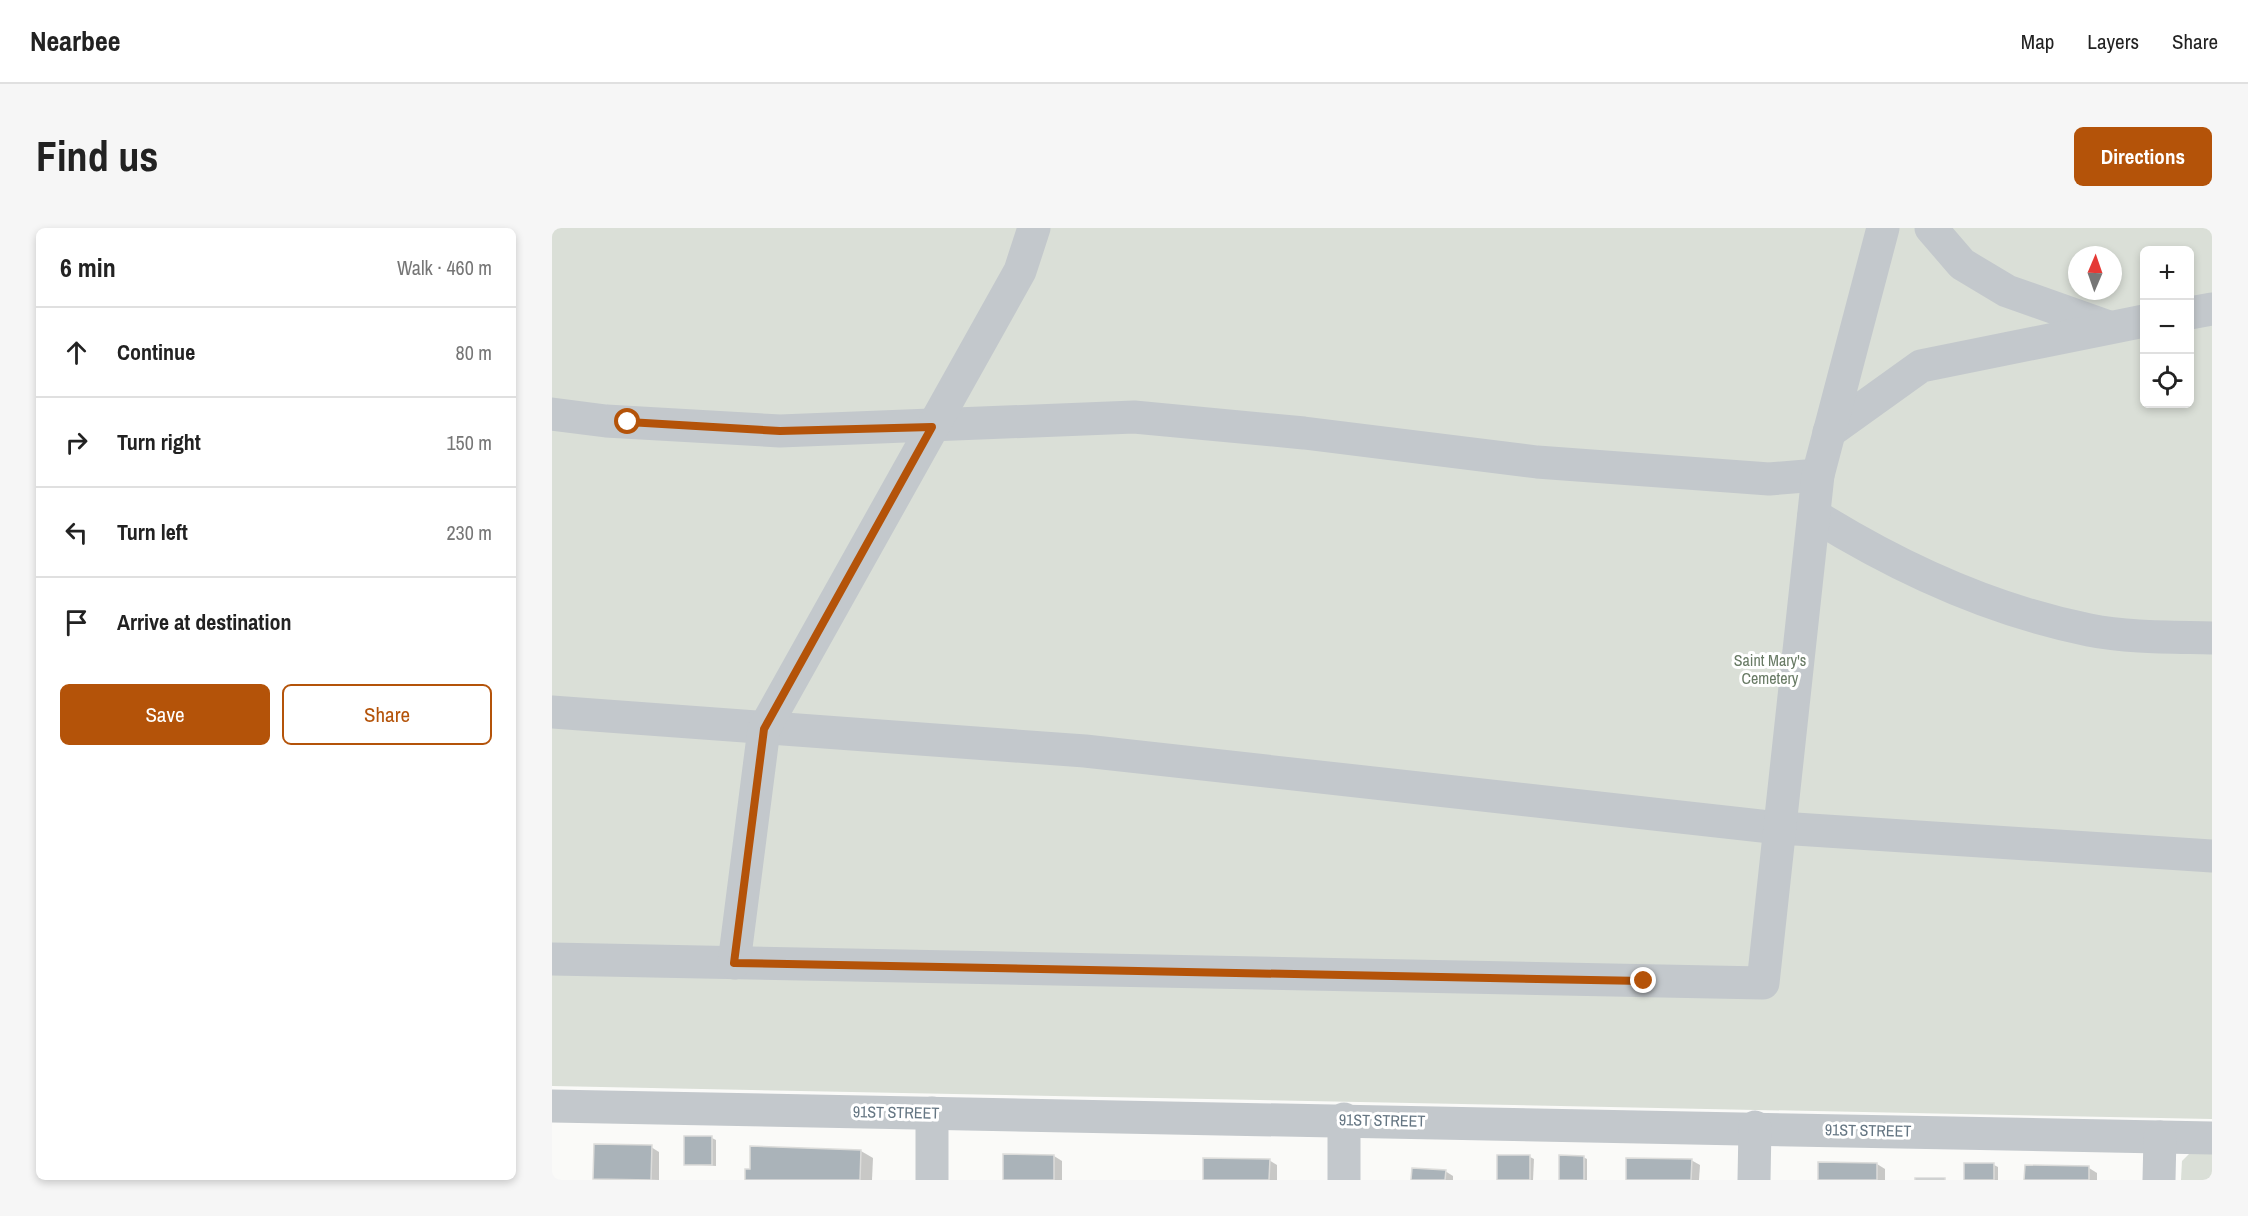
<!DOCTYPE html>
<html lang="en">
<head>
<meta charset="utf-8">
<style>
	:root { --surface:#fff; --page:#f6f6f6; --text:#222; --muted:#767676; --line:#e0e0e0; --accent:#b45309 }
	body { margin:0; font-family:"Archivo Narrow",sans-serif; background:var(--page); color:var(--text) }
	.controls { position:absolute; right:18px; top:18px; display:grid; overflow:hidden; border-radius:9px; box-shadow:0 3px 9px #0003 }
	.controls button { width:54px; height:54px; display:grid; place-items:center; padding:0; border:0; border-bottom:2px solid var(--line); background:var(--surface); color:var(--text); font:30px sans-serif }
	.compass { position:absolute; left:1516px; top:18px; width:54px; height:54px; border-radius:50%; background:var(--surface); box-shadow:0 3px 9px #0003; rotate:2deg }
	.stop { position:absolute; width:18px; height:18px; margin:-14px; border:4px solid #b45309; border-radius:50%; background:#fff }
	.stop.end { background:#b45309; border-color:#fff; box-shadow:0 2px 6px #0008 }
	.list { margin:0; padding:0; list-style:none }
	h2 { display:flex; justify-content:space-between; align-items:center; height:78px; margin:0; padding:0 24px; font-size:26px }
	h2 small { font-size:20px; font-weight:400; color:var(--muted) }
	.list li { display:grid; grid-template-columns:39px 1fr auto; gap:18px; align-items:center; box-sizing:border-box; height:90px; padding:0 24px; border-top:2px solid var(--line) }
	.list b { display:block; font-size:22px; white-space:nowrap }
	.list em { font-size:20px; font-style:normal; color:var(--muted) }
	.actions { display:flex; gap:12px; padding:18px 24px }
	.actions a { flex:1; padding:14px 0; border:2px solid var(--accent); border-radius:9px; text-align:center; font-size:21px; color:var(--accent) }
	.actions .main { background:var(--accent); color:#fff }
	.icon { flex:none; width:33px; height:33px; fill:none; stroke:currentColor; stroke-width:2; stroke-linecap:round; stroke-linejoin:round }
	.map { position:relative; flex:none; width:1660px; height:952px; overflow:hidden; border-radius:9px }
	header { display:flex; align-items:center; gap:36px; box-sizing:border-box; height:84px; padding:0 30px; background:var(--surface); border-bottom:2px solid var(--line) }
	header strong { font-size:28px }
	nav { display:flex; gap:33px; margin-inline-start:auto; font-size:21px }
	.intro { display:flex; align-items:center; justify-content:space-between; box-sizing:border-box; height:144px; padding:0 36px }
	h1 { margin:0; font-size:42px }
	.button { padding:15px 27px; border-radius:9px; background:var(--accent); color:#fff; font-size:21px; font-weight:700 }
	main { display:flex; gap:36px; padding:0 36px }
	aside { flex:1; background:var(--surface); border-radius:9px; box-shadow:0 3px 9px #0003 }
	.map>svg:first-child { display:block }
	.green { fill:#dadfd7; fill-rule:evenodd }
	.shadow { fill:#0003 }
	.building { fill:#aab3b9; stroke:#dcdcda; stroke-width:1.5 }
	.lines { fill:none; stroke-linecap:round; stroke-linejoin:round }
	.minor { stroke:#c3c8cc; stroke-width:33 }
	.route { stroke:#b45309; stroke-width:8 }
	.labels { text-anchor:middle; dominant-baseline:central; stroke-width:6; stroke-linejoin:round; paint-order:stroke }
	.park-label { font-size:16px; fill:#687a64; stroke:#fff }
	.street-label { font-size:16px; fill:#657683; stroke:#fff }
</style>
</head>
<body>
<header>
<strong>Nearbee</strong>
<nav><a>Map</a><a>Layers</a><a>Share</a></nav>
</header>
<div class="intro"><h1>Find us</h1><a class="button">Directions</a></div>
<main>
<aside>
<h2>6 min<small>Walk · 460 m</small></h2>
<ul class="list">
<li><svg class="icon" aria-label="ahead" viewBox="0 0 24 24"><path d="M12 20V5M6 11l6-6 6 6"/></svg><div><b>Continue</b></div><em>80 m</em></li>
<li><svg class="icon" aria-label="right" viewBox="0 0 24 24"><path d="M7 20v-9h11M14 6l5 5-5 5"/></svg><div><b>Turn right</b></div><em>150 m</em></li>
<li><svg class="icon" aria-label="left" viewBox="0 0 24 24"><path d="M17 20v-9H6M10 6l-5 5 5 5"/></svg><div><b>Turn left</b></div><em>230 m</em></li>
<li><svg class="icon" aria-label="arrive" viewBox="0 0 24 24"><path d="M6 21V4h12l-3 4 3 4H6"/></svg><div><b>Arrive at destination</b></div></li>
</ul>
<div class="actions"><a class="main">Save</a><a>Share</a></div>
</aside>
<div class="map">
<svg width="1660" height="952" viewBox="0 0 1660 952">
	<rect width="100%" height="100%" fill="#fafaf8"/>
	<!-- green -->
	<g class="green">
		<path d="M0 0H1660V891L0 858ZM1592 22H1638V176H1592ZM1525 27H1561V63H1525Z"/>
		<path d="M1660 923V952H1629L1630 933 1638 925Z"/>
	</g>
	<!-- shadow -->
	<g class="shadow">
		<path d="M160 910 164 912V938L134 936Z"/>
		<path d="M99 919 107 924V952L43 950Z"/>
		<path d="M309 923 321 930 320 952H194Z"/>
		<path d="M452 928H502L510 933V952H452Z"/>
		<path d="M978 929 982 931 981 952H946Z"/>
		<path d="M1031 929 1035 931V952H1008Z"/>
		<path d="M717 932 725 937V952H652Z"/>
		<path d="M1139 932 1148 937 1147 952H1075Z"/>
		<path d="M1325 936 1333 941V952H1267Z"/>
		<path d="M1414 936 1442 937 1446 939V952H1414Z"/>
		<path d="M1537 940 1545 945V952H1474Z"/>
		<path d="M893 943 901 948V952H861Z"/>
	</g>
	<!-- building -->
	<g class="building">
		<rect x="132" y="908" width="28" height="29"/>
		<path d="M42 916 100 917 99 952 41 951Z"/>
		<path d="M198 918 309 922 308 952H193V941H198Z"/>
		<path d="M451 926 502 927V952H451Z"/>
		<rect x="945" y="927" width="33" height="25"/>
		<path d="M1007 927 1032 928V952H1007Z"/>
		<path d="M651 930 718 931 717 952H651Z"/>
		<path d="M1074 930 1140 931 1139 952H1074Z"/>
		<path d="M1266 934 1325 935V952H1266Z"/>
		<rect x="1412" y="935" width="30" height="17"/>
		<path d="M1473 937 1537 938V952H1472Z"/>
		<path d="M860 940 894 942 893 952H859Z"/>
		<rect x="1363" y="950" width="30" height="2"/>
	</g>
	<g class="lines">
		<!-- minor -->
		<g class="minor">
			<path d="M1379 0 1410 36 1455 63 1557 99"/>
			<path d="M1638 85 1660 81"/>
			<path d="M0 186 54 193 228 203 582 189 752 205 985 234 1217 251 1266 247"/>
			<path d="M1277 204 1369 138 1592 93"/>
			<path d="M1262 287C1347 340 1438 382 1537 402 1577 410 1620 409 1660 410"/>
			<path d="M0 484 533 523 1228 600 1660 628"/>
			<path d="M0 731 1211 755 1266 247 1331 0"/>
			<path d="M182 735 212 501 468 43 482 0"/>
			<path d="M0 878 1660 910"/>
			<path d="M380 952V885"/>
			<path d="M792 952V891"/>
			<path d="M1202 952 1203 899"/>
			<path d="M1607 952 1608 909"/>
		</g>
	</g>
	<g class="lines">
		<!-- route -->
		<path class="route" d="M76 194 228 203 380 199 212 501 182 735 1092 753"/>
	</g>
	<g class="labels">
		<!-- park labels -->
		<g class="park-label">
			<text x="1218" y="432">Saint Mary's<tspan x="1218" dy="18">Cemetery</tspan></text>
		</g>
		<!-- street labels -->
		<g class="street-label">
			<text transform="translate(344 884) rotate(1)">91ST STREET</text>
			<text transform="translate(830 892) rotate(1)">91ST STREET</text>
			<text transform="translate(1316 902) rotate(1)">91ST STREET</text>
		</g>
	</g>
</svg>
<div class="controls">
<button>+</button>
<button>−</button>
<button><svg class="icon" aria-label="locate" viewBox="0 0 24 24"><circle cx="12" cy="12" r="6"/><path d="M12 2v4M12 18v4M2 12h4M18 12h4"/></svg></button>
</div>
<svg class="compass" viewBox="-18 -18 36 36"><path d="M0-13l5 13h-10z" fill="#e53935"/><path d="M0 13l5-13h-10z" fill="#767676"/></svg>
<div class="stop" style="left:76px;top:194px"></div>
<div class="stop end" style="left:1092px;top:753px"></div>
</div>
</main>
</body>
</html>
